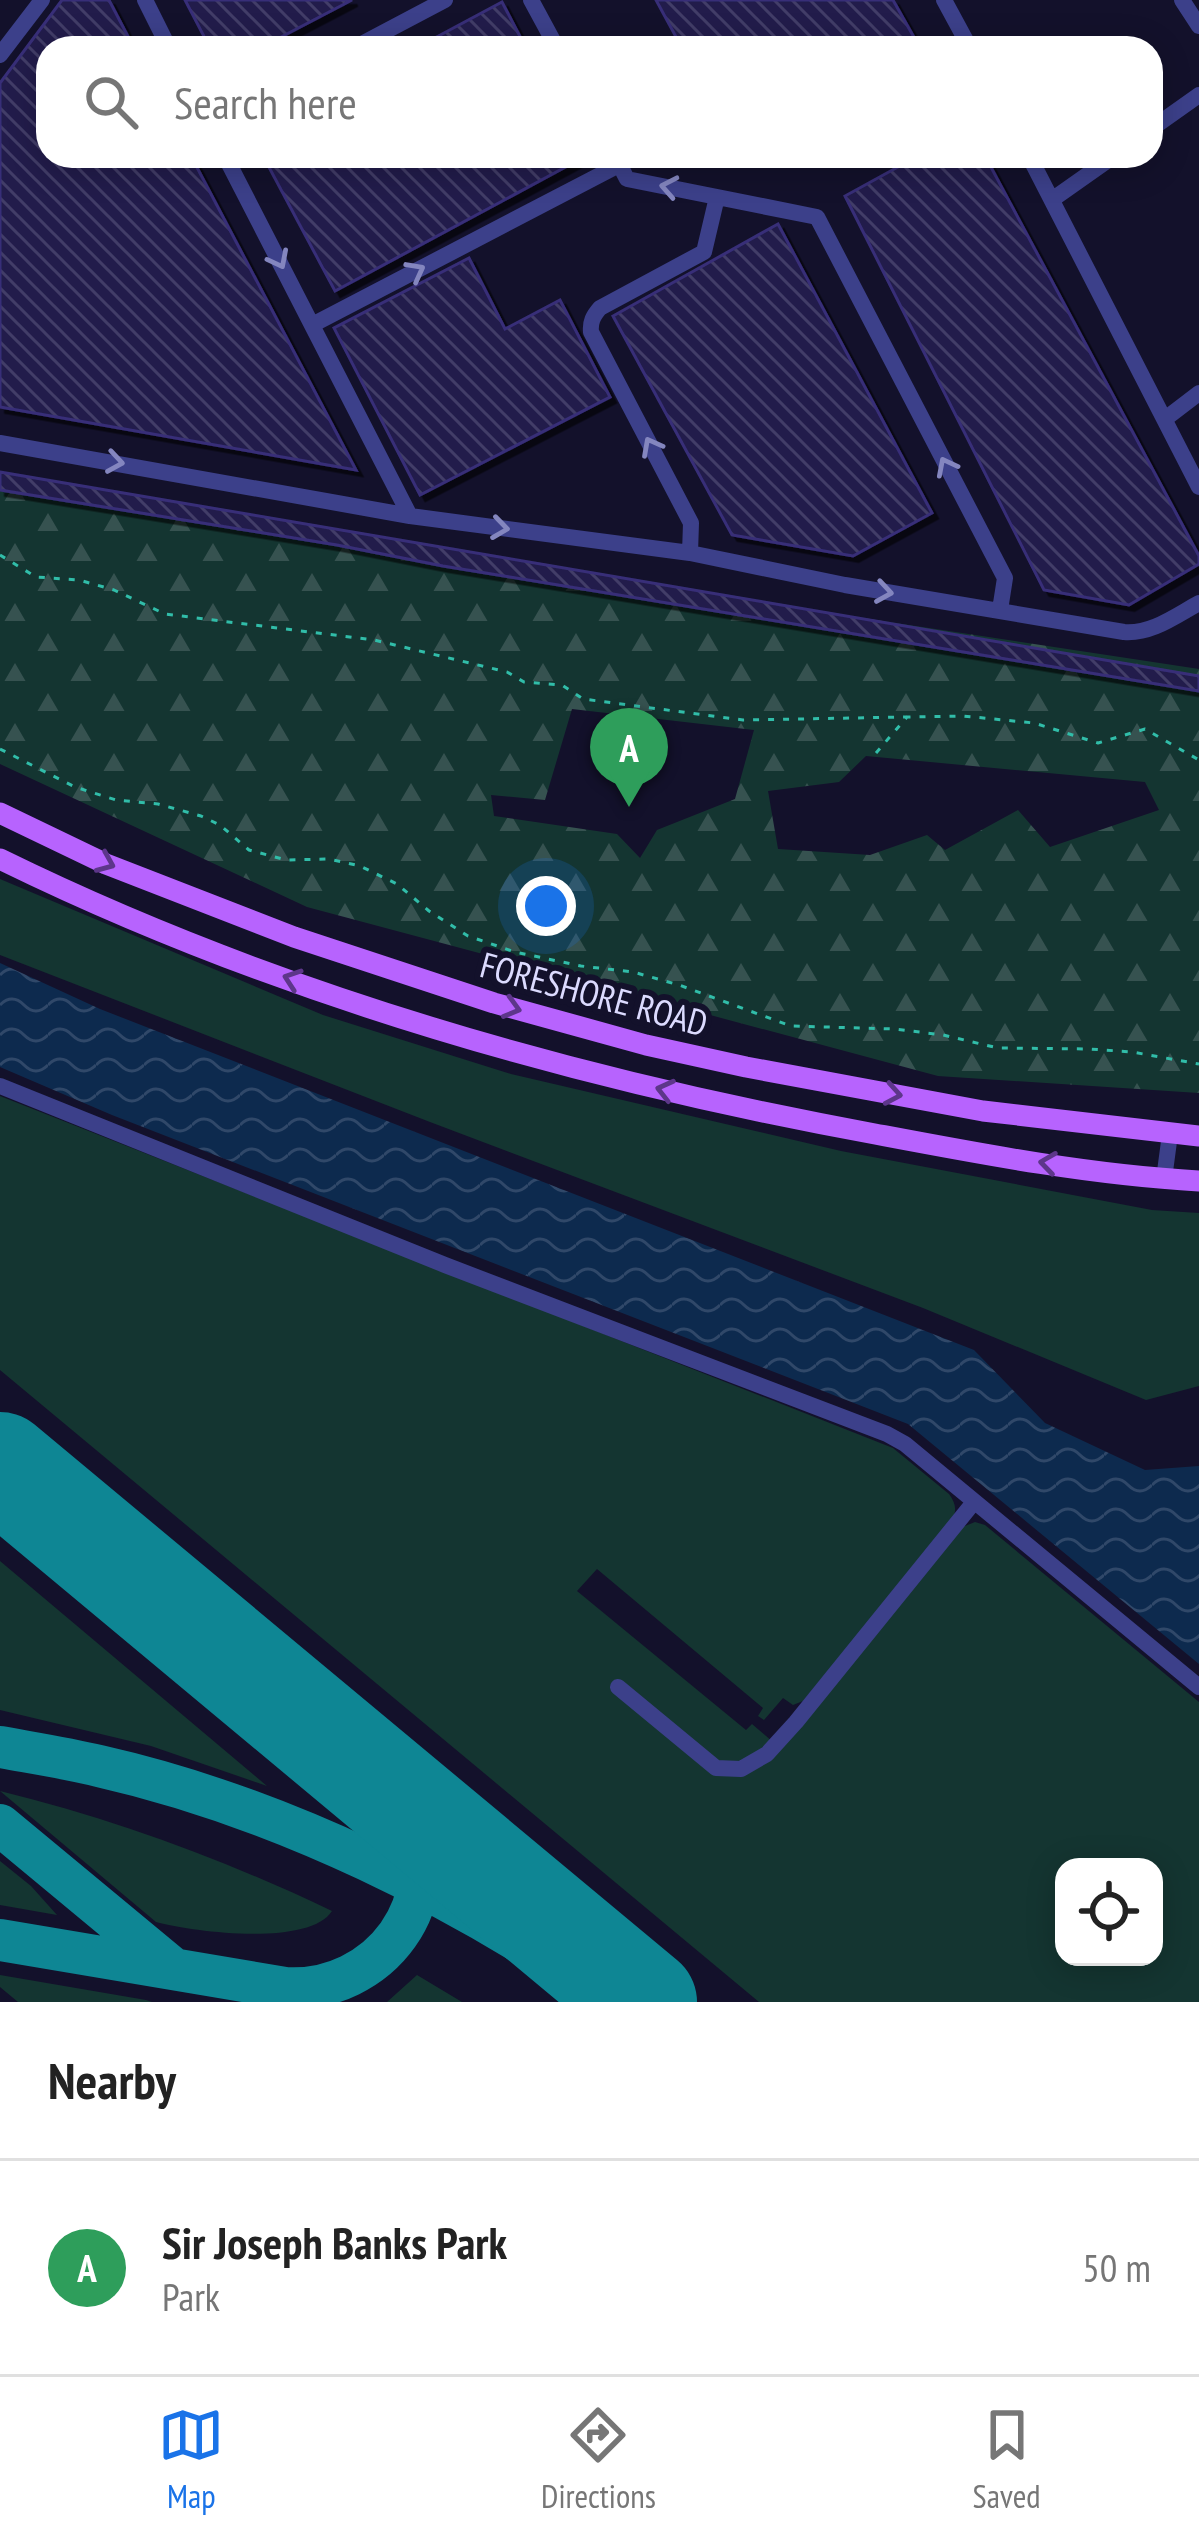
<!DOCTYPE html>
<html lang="en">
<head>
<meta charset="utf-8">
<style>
  body { margin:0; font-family:"PT Sans Narrow",sans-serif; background:#f6f6f6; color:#222 }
  .controls { position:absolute; right:36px; bottom:36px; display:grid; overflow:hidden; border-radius:24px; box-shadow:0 6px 30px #0003 }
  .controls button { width:108px; height:108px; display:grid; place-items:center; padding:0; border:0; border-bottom:3px solid #e0e0e0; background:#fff; color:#222; font:60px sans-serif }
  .you { position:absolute; left:546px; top:906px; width:42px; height:42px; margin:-30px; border:9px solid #fff; border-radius:50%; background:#1a73e8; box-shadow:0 0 0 18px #1a73e833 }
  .badge { display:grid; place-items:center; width:78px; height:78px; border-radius:50%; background:#1a73e8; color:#fff; font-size:39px; font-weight:700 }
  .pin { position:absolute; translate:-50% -99px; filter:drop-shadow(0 3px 6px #0008) }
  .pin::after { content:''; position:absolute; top:63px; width:42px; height:36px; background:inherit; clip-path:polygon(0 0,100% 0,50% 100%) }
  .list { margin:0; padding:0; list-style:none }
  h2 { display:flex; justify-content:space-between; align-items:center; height:156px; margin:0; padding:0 48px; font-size:51px }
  h2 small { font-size:39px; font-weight:400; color:#767676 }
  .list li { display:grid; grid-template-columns:78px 1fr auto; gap:36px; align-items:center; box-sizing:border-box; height:216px; padding:0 48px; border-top:3px solid #e0e0e0 }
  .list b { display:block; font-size:45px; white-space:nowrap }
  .list p { margin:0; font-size:39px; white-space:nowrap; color:#767676 }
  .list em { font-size:39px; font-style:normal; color:#767676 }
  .icon { flex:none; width:66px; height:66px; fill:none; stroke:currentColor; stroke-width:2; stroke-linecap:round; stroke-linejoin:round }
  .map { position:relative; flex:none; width:1199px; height:2002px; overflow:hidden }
  .search { position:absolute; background:#fff; box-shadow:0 6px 30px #0003; left:36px; right:36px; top:36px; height:132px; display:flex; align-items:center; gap:30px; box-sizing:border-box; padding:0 42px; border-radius:36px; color:#767676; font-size:45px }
  .sheet { height:372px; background:#fff }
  nav { display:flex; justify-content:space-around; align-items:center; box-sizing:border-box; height:168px; border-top:3px solid #e0e0e0; background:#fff; font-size:33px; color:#767676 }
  nav a { display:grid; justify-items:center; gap:6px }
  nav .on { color:#1a73e8 }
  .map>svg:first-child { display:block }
  .green { fill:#143531; fill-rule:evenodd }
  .forest { fill:url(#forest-firs); fill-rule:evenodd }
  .water { fill:url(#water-waves) }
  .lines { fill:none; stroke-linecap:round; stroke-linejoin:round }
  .taxiway { stroke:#0e8694; stroke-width:42 }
  .runway { stroke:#0e8694; stroke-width:108 }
  .building { fill:url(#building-back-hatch); stroke:#372f78; stroke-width:3; filter:url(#shadow) }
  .path { stroke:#31bda9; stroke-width:3; stroke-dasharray:6 9; stroke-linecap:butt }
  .minor { stroke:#3c408a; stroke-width:16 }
  .major { stroke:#b763fe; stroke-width:21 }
  .oneway { stroke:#8486bf }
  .oneway2 { stroke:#5d368a }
  .labels { text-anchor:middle; stroke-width:12; stroke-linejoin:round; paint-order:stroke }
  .street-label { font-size:36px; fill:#dcdbff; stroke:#13112b }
</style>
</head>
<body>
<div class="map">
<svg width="1199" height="2002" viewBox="0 0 1199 2002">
  <defs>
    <pattern id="forest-firs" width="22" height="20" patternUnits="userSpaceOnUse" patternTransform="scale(3)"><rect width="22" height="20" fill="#143531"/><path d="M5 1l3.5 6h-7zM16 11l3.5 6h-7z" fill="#365250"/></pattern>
    <pattern id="water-waves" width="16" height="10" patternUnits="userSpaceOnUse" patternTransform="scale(3)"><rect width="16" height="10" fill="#0d2a4e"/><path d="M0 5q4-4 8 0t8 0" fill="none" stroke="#304869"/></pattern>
    <pattern id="building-back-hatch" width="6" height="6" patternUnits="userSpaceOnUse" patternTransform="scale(3)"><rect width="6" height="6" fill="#231d4c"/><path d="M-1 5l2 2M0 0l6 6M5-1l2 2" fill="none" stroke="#423d67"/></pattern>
    <filter id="shadow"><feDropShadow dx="5.5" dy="5.5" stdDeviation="0" flood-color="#0009"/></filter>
  </defs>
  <rect width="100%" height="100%" fill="#13112b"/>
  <path class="green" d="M0,879L323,1015L511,1074L841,1151L1152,1210L1199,1213V1386L1146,1400L923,1308L430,1122L0,955Z
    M0,1096L893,1448L949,1494C957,1505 957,1512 950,1524L803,1701L793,1705L783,1698L764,1720L758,1716L763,1708L597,1569L577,1591L746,1730L752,1724L773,1742C754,1761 736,1770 710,1760L616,1682L611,1688L710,1769C733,1775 747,1773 767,1760L960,1528L975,1522L985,1525L1199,1702V2002H759L0,1370ZM1064,1867H1154V1957H1064Z
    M0,1561L267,1786L151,1746L0,1710Z
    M0,1791C115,1819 225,1860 332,1911C309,1947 193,1932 156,1922Z
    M0,1861L31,1886L57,1915L0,1905Z
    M0,1975L146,2000L152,2002H18L0,1987Z
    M417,1975L462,2002H387Z"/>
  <path class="forest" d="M0,487L1199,669V1093L938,1076L307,907L0,764ZM572,709L754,730L735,799L657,830L640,858L617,834L494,816L491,795L545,800ZM866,756L1145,782L1159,810L1050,847L1018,810L945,850L927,835L870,855L778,849L768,791L839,782Z"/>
  <path class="water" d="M0,963L100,1009L974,1350L1045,1423L1145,1470L1199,1466V1664L908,1424L112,1115L0,1067Z"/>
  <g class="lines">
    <path class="taxiway" d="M0,1747C33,1753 66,1758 99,1766C280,1807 461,1897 613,2002
      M0,1825L170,1966
      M0,1940L285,1988C379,1994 452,1899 405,1812C388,1780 344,1753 316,1730"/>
    <path class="runway" d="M0,1466L643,2002"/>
  </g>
  <path class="building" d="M62,0H109L134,48H48V156H191L356,470L0,407V83Z
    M185,0H352L260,48H210Z
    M656,0H893L920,48H682Z
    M502,2L526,48H416Z
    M263,156H586L335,291Z
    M918,156H985L1199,556V564L1129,605L1044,590L845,196Z
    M778,224L932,513L853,556L732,535L613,316Z
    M469,258L505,329L560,300L610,397L420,495L334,328Z
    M0,472L1199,676V691L443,566L337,545L0,490Z"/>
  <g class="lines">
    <path class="path" d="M0,555L36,577L79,580L114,590L165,614L374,640L507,672L524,682L562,685L583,699L743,720L907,717
      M0,749L75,787L116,800L158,804L201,816L220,825L249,850L286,860L329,859L360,866L397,884L429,911L468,936L515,952L581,966L633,972L679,985L791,1026L895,1029L943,1035L998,1048L1090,1049L1132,1052L1199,1064
      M876,753L907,717L963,716L1034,723L1098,743L1145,729L1199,760"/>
    <path class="minor" d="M145,0L169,48
      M531,0L557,48
      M944,0L970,48
      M1182,0L1199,26
      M354,48L445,0
      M0,55L42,0
      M1151,129L1199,95
      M225,156L410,516
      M615,156L627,179L817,217L1005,578L1000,610
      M1029,156L1199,487
      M1053,199L1114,156
      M312,325L619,165
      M1165,419L1199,393
      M0,443L410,516L690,553L845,585L1124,632C1152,634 1175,616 1199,603
      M690,553L691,523L591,332C590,322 593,316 600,308L704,252L717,197
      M0,1086L445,1265L887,1434L905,1444L1199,1687
      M1164,1179L1170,1134
      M618,1687L716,1768L741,1769L767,1754L796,1722L974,1502"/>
    <path class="major" d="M0,813L106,864L294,937L494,1003L646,1045L746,1067L983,1111L1199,1136
      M0,859C275,994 574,1079 875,1134C981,1154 1090,1175 1199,1181"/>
  </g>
  <defs><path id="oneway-chevron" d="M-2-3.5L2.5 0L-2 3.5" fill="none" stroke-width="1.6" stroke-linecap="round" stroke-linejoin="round" transform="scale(3)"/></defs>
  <g class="oneway">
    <use href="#oneway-chevron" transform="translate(669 187) rotate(-169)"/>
    <use href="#oneway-chevron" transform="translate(279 260) rotate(63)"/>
    <use href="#oneway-chevron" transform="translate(416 271) rotate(-28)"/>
    <use href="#oneway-chevron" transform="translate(651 446) rotate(-118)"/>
    <use href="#oneway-chevron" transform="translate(115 462) rotate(9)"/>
    <use href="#oneway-chevron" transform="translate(946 466) rotate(-117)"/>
    <use href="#oneway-chevron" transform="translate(500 528) rotate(8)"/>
    <use href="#oneway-chevron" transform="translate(884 592) rotate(9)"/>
  </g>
  <g class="oneway2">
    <use href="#oneway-chevron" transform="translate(106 863) rotate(23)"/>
    <use href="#oneway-chevron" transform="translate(292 979) rotate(-161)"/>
    <use href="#oneway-chevron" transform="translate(512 1008) rotate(16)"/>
    <use href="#oneway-chevron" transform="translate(665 1090) rotate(-166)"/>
    <use href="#oneway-chevron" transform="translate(893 1094) rotate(10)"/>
    <use href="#oneway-chevron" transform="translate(1048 1163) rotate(-172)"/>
  </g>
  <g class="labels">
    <g class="street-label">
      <text transform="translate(594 994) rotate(15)" y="13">FORESHORE ROAD</text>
    </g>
  </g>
</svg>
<div class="controls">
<button><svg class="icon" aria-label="locate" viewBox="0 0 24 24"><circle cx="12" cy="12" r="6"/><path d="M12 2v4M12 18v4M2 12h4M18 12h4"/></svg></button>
</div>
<div class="you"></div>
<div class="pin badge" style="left:629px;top:807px;background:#2e9e5b">A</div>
<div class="search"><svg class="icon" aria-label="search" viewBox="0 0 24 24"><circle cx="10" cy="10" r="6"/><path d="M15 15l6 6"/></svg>Search here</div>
</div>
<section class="sheet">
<h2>Nearby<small></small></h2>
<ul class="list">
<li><span class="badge" style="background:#2e9e5b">A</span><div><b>Sir Joseph Banks Park</b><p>Park</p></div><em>50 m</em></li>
</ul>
</section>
<nav>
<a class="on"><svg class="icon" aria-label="map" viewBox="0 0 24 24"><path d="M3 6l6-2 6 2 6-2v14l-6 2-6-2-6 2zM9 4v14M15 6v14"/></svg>Map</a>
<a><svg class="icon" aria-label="directions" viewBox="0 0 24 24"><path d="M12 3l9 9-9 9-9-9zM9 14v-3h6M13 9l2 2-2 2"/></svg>Directions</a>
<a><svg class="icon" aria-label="saved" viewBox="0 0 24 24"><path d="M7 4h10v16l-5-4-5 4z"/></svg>Saved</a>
</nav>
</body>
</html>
